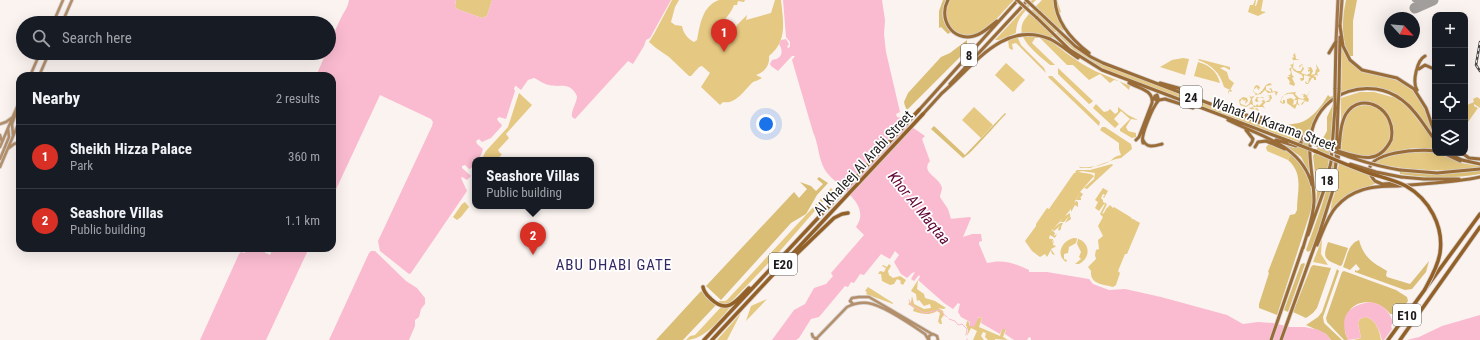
<!DOCTYPE html>
<html lang="en">
<head>
<meta charset="utf-8">
<style>
  body { margin:0; font-family:"Roboto Condensed",sans-serif; background:#242831; color:#f1f3f6 }
  .controls { position:absolute; right:12px; top:12px; display:grid; overflow:hidden; border-radius:8px; box-shadow:0 4px 16px #0002 }
  .controls button { width:36px; height:36px; display:grid; place-items:center; padding:0; border:0; border-bottom:1px solid #363941; background:#171b24; color:#f1f3f6; font:20px sans-serif }
  .compass { position:absolute; left:1384px; top:12px; width:36px; height:36px; border-radius:50%; background:#171b24; box-shadow:0 4px 16px #0002; rotate:116deg }
  .you { position:absolute; left:766px; top:124px; width:14px; height:14px; margin:-10px; border:3px solid #fff; border-radius:50%; background:#1a73e8; box-shadow:0 0 0 6px #1a73e833 }
  .badge { display:grid; place-items:center; width:26px; height:26px; border-radius:50%; background:#d93025; color:#fff; font-size:13px; font-weight:700 }
  .pin { position:absolute; translate:-50% -33px; filter:drop-shadow(0 1px 2px #0008) }
  .pin::after { content:''; position:absolute; top:21px; width:14px; height:12px; background:inherit; clip-path:polygon(0 0,100% 0,50% 100%) }
  .popup { position:absolute; left:472px; top:157px; width:122px; height:52px; box-sizing:border-box; display:grid; place-content:center; border-radius:8px; background:#171b24; filter:drop-shadow(0 1px 3px #0005); font-size:13px; white-space:nowrap; color:#9ea1a6 }
  .popup b { font-size:15px; color:#f1f3f6 }
  .popup::after { content:''; position:absolute; left:50%; top:100%; margin-left:-8px; border:8px solid transparent; border-top-color:#171b24 }
  .list { margin:0; padding:0; list-style:none }
  h2 { display:flex; justify-content:space-between; align-items:center; height:52px; margin:0; padding:0 16px; font-size:17px }
  h2 small { font-size:13px; font-weight:400; color:#9ea1a6 }
  .list li { display:grid; grid-template-columns:26px 1fr auto; gap:12px; align-items:center; box-sizing:border-box; height:64px; padding:0 16px; border-top:1px solid #363941 }
  .list b { display:block; font-size:15px; white-space:nowrap }
  .list p { margin:0; font-size:13px; white-space:nowrap; color:#9ea1a6 }
  .list em { font-size:13px; font-style:normal; color:#9ea1a6 }
  .icon { flex:none; width:22px; height:22px; fill:none; stroke:currentColor; stroke-width:2; stroke-linecap:round; stroke-linejoin:round }
  .map { position:relative; flex:none; width:1480px; height:340px; overflow:hidden }
  .search { position:absolute; background:#171b24; box-shadow:0 4px 16px #0002; left:16px; top:16px; width:320px; height:44px; display:flex; align-items:center; gap:10px; box-sizing:border-box; padding:0 14px; border-radius:22px; color:#9ea1a6; font-size:15px }
  .panel { position:absolute; background:#171b24; box-shadow:0 4px 16px #0002; left:16px; top:72px; width:320px; height:180px; border-radius:12px }
  .map>svg:first-child { display:block }
  .green { fill:#e5c881 }
  .forest { fill:#dabe75 }
  .water { fill:#fabbd0 }
  .lines { fill:none; stroke-linecap:round; stroke-linejoin:round }
  .stream { stroke:#fabbd0; stroke-width:1 }
  .taxiway { stroke:#a29e9c; stroke-width:4 }
  .runway { stroke:#a29e9c; stroke-width:11 }
  .secondary-casing { stroke:#d7d1ce; stroke-width:4 }
  .primary-casing { stroke:#d7d1ce; stroke-width:4.5 }
  .trunk-casing { stroke:#d7d1ce; stroke-width:4.5 }
  .motorway-casing { stroke:#d7d1ce; stroke-width:5 }
  .secondary { stroke:#b38f6b; stroke-width:2.5 }
  .primary { stroke:#a27649; stroke-width:3 }
  .trunk { stroke:#9a6c38; stroke-width:3 }
  .motorway { stroke:#936128; stroke-width:3.5 }
  .rail-casing { stroke:#4b4847; stroke-width:2.5 }
  .rail { stroke:#fff; stroke-width:1; stroke-dasharray:3; stroke-linecap:butt }
  .trunk-bridge-casing { stroke:#d7d1ce; stroke-width:4.5; stroke-linecap:butt }
  .motorway-bridge-casing { stroke:#d7d1ce; stroke-width:5; stroke-linecap:butt }
  .trunk-bridge { stroke:#9a6c38; stroke-width:3 }
  .motorway-bridge { stroke:#936128; stroke-width:3.5 }
  .labels { text-anchor:middle; stroke-width:3.5; stroke-linejoin:round; paint-order:stroke }
  .shield { fill:#fff; stroke:#62605f; stroke-width:1 }
  .shield-label { font-size:13px; font-weight:bold; fill:#1e1c1b }
  .street-label { font-size:14px; fill:#1e1c1b; stroke:#fff }
  .water-label { font-size:15px; font-style:italic; fill:#600434; stroke:#fff }
  .neighbourhood-label { font-size:15px; letter-spacing:1px; fill:#332863; stroke:#fff }
</style>
</head>
<body>
<div class="map">
<svg width="1480" height="340" viewBox="0 0 1480 340">
  <rect width="100%" height="100%" fill="#faf3f0"/>
  <path class="green" d="M456,0H492L487,16L482,18L457,9L455,6Z
    M672,0H679L675,7L671,22L675,25L682,26C683,33 688,39 694,42L697,40C700,25 702,6 719,0C726,0 738,0 745,0L744,2L738,1L737,5H734C731,14 723,20 719,29L718,32L723,31L727,34L728,43L737,25L747,15L746,20L771,13L775,0H781C783,21 788,41 769,56C770,65 765,72 756,75L762,78C759,80 755,81 753,82C745,89 736,105 723,102L720,105L701,87L710,73L702,66L699,67L691,76H689L669,57L656,48L649,42L654,34Z
    M950,0H1014C1003,11 987,33 971,36C951,41 940,15 950,0Z
    M1032,0H1036C1026,10 1016,18 1016,33L999,40H995Z
    M1042,0H1057L1061,12L1057,14L1064,29L1063,31L1060,28L1053,34L1057,38L1056,39L1052,37L1050,40C1064,52 1079,63 1095,71C1107,76 1119,81 1130,86L1129,90L1119,81L1114,80L1110,83L1100,74L1089,80L1073,65H1067L1040,38H1035L1032,43L1055,65H1050C1038,54 1012,37 1025,19C1030,12 1036,6 1042,0Z
    M1255,0H1256L1255,6H1256L1258,0H1263L1261,11L1266,12L1258,16L1248,12L1250,5H1253Z
    M1058,31L1075,46L1106,66L1302,140L1301,143L1273,133L1104,69L1073,49L1056,33Z
    M1017,36L1021,45L1044,68L1046,73L1016,43L1012,44L1013,49L1012,50L1009,48L1008,39Z
    M1342,49C1362,89 1395,64 1419,98C1426,107 1429,121 1433,132L1432,133C1424,123 1417,112 1408,103C1390,85 1363,83 1341,93Z
    M1295,53L1296,59L1300,60H1294L1293,68L1297,71H1301L1303,66L1301,65L1300,68L1299,66L1302,64L1304,69L1301,73L1307,75L1310,73V71L1308,72V70L1310,69L1307,68L1311,67L1313,71L1311,75L1315,74L1316,69L1317,70L1316,64L1320,71L1317,73L1318,76L1316,75L1313,76L1316,77V80H1314V78H1312L1308,84H1306L1305,82L1307,81L1306,83H1308L1309,78L1311,77L1304,75V80L1301,81L1300,78H1303L1302,75L1294,71L1292,68L1291,69L1292,75L1294,77L1292,78L1295,84L1294,86L1289,84L1290,82L1287,77H1290L1288,75H1290L1291,72L1289,69L1292,67L1290,65L1293,64L1294,61L1292,58L1294,57L1293,55Z
    M1183,58L1189,59L1185,75L1160,67L1172,60Z
    M1199,59L1230,67V70L1224,67L1220,68L1227,72L1229,79L1234,83L1230,90H1232L1231,92L1229,91L1228,94V91L1230,90L1224,87C1220,73 1212,65 1198,60Z
    M1198,62C1209,65 1217,71 1220,83L1194,76Z
    M1006,63L1025,80L1013,92L995,75Z
    M1058,68L1093,101L1091,103L1089,104L1060,76L1058,74Z
    M1049,76H1052L1100,122L1099,126L1048,77Z
    M1270,83L1272,85L1266,86V90L1271,92V90L1269,89L1271,88L1273,92L1275,91L1278,92L1276,96L1275,92L1268,93L1265,90L1261,94L1255,95L1252,99L1253,105L1256,106L1257,104L1259,106L1263,102L1261,101L1264,100L1263,98L1259,97L1257,99L1258,100V101H1260L1256,102L1255,100L1257,97H1263L1265,102L1269,100L1270,98L1268,97L1271,96L1267,95H1271L1272,98L1269,102H1266L1263,105L1265,109L1263,107H1253L1254,109L1257,108L1260,112H1263H1259L1256,109H1254L1256,110H1255L1250,109L1249,107L1251,108L1254,106L1251,104L1246,107L1240,105L1239,100L1243,97L1247,98L1248,101L1245,104L1246,100L1243,101L1244,100L1242,99L1240,102L1241,104L1246,106L1249,104L1251,99L1249,95L1251,97L1256,95L1253,91L1255,86L1257,85L1260,87L1259,90H1258L1259,88L1257,89V87L1253,90L1255,93L1258,94L1261,92V91H1262L1266,85Z
    M1311,89L1307,97L1309,99L1308,102L1305,101L1302,105L1301,104L1305,100L1298,99V103L1300,106L1297,104L1295,109L1287,103V99L1291,98L1294,100L1293,105L1296,104L1297,100H1294L1296,98L1293,94C1287,93 1282,95 1281,101L1283,103V100H1285V103L1283,104L1280,102L1282,97L1287,93L1296,92L1295,94L1299,98L1303,99L1305,97H1303L1304,94L1302,95V94H1305L1307,96Z
    M1360,92H1374L1392,97L1393,96L1408,107L1435,142V149L1413,148L1378,156C1405,139 1392,96 1360,104C1347,107 1344,112 1341,124V98Z
    M519,93L532,105L506,134L509,138L498,150L500,153L502,154L497,160H481L486,151L508,127Z
    M1477,97L1480,99V108L1474,104V106L1478,108L1468,122L1467,115L1468,113L1465,106L1474,102L1473,99Z
    M1096,104L1104,112L1108,111L1110,109L1115,114L1118,112V107L1128,115L1138,120L1131,119L1126,127L1128,131L1136,133V137L1132,138L1120,131V129L1130,119L1121,111L1114,119L1119,124L1115,128L1093,108Z
    M1368,105C1373,106 1378,108 1382,111C1396,125 1392,151 1371,156C1361,158 1351,154 1341,151C1343,130 1341,105 1368,105Z
    M974,107L993,125L981,138L962,120Z
    M1102,127H1105L1131,144L1132,149L1121,158L1116,159L1090,168H1080L1079,166L1080,167C1089,168 1102,166 1110,161C1114,158 1115,156 1121,155L1119,149V143L1100,130Z
    M1269,144L1285,150L1291,154L1288,160L1267,151L1266,147Z
    M1413,151L1435,152V153H1440L1461,163L1480,166V168C1442,172 1410,171 1373,163L1378,159Z
    M1339,162L1368,174L1370,179L1376,183C1371,186 1365,187 1359,189C1348,193 1336,202 1330,213L1332,201L1335,193V188Z
    M1112,164L1113,165L1087,189L1084,188L1094,179L1095,173L1082,171L1078,172L1091,174L1094,176L1080,192L1083,194L1081,197H1080L1081,198V200H1076L1080,192L1074,203L1076,201L1078,202V207L1075,205L1071,212V209L1065,216L1070,213V216L1071,219L1065,223L1069,216L1064,222H1060L1063,218L1054,228L1060,223H1063L1061,227V229L1059,231L1058,229L1060,226L1054,231L1052,229L1051,233L1052,230L1055,233L1054,236L1057,234L1055,238L1050,235L1049,238L1050,239H1053L1052,243L1054,240L1053,245L1056,246L1055,247L1053,248L1052,244L1053,248L1051,249L1055,255L1052,254L1051,250L1047,257L1045,254L1040,257L1032,251L1025,241L1036,226V224L1047,208L1049,209L1074,173H1076L1075,172L1077,170H1090Z
    M831,188L833,190L780,251L731,302L725,305L718,303L719,301H725L727,300Z
    M1103,188L1108,191L1104,198L1103,197L1105,195L1103,194L1101,198L1103,200V202L1107,204L1102,214L1104,213L1106,209L1110,205L1113,208L1114,207L1132,218L1131,219H1133L1140,223L1127,254H1125L1118,271L1120,273L1116,285L1113,287C1102,284 1090,284 1091,271L1088,267L1096,259L1095,255L1096,250L1099,249L1098,240L1103,236L1098,226L1103,217L1100,214L1105,204H1104L1099,211L1095,208L1098,202L1095,200Z
    M465,202L469,207L461,217L457,220L453,217L462,204Z
    M1074,238C1089,239 1093,257 1079,264H1075L1081,259L1079,257L1081,252L1077,244L1078,239H1077L1076,243L1069,247L1068,253L1064,254V259L1067,260L1066,262C1055,255 1062,240 1074,238Z
    M1322,239L1321,254L1328,265L1313,262Z
    M889,264L891,266L888,271L889,275L893,278L900,276L906,280L903,285L900,283L901,281L897,279L894,284L890,285L882,281L881,274H878L880,271L884,272L886,268L882,266L883,265L887,267Z
    M918,280L917,289L924,294L925,298L935,301L946,308L943,309L938,308L943,311L944,315L941,319L942,324H939L940,323L938,322L940,313L937,311C928,316 923,314 913,311L914,308L908,304L911,302L912,296L914,304L924,309L931,308L930,304L924,306L919,300L917,301L916,294L911,291Z
    M868,287L893,303V304L866,294L867,292L865,291Z
    M767,299L746,321L751,306Z
    M733,304C721,318 705,340 686,340L690,336L695,335L721,307H727Z
    M741,313L727,340H717Z
    M980,317L982,318L979,327L1000,336L1002,329H1006L1003,337L1008,340L995,339V340H988L985,337L986,333L983,332L981,336L984,340H973L977,331L971,328L967,336L968,330L966,325L967,321L969,322V326Z
    M1365,317C1375,318 1380,331 1381,340H1353L1361,338L1358,323L1360,319Z"/>
  <path class="forest" d="M943,0H946C940,12 942,23 951,32L948,34L941,27L939,28V11Z
    M1346,0H1357L1353,21V56H1349C1341,39 1342,18 1346,0Z
    M967,40V50L907,110L905,106L904,102L908,93L941,57L950,53Z
    M1328,95L1330,97L1333,96V98L1323,107L1309,138L1312,178L1301,157L1285,145L1294,148L1300,146L1305,140C1304,130 1295,128 1286,125C1290,124 1295,124 1299,123C1312,119 1321,107 1328,95Z
    M1338,100C1338,127 1337,156 1333,183C1329,206 1319,228 1311,250L1308,252L1306,250C1316,222 1327,194 1332,165C1336,144 1336,122 1336,101Z
    M1333,104L1330,151L1327,173L1323,181V187L1316,205L1317,191L1313,156L1327,131V117Z
    M1005,113L1006,114C998,122 969,156 963,158L931,129L934,126L965,155Z
    M1291,154C1307,167 1314,188 1312,207L1277,315L1259,308V304L1269,273L1268,272L1290,215L1295,214L1297,210C1297,191 1304,174 1288,160Z
    M1400,170C1427,173 1453,175 1480,170V174C1453,179 1426,178 1400,174Z
    M819,177L828,183L817,195L806,214L791,223L721,300L706,286L794,192L799,198L807,189L800,182L811,186L816,191L823,184L817,179Z
    M1359,240C1364,258 1372,262 1387,271L1386,275L1387,277L1410,284L1429,261L1426,272L1412,289L1405,290L1355,272V270L1357,271L1360,269L1356,264L1350,270L1343,267C1347,257 1348,244 1359,240Z
    M1328,242L1348,248L1342,265L1340,266C1325,259 1322,259 1328,242Z
    M1304,263L1305,264L1288,312L1284,310L1301,264Z
    M1313,265L1331,268L1317,308L1313,313L1306,318L1293,312L1311,267Z
    M1337,269L1339,271L1323,317L1324,323L1342,340H1331L1326,334L1306,325L1318,317L1322,312Z
    M1344,271L1396,290L1407,297L1408,301L1399,314H1390C1383,302 1360,297 1350,310C1348,313 1344,328 1345,331C1345,334 1347,337 1348,340H1344L1327,322L1326,318L1342,272Z
    M701,291L716,305L683,340H656Z"/>
  <path class="water" d="M349,0H456L455,6L457,9L482,18L487,16L492,0H671L650,38L646,40L644,46L633,64L628,61L575,119L572,117C571,110 577,103 577,96C569,81 561,88 549,85C543,84 539,80 534,78L528,80L521,90L516,86H515L514,89L515,91L506,119L499,117L497,119L498,121L502,125L501,127L491,138L482,142L479,139L476,141L477,144L483,149L481,155L478,160H475C475,164 473,168 469,169L465,165L462,166V168L471,176L467,180L462,177L461,178L467,191L411,273L409,274L380,251L378,241L432,126L433,122L431,119L380,95L332,198V76H316L326,53H329C329,42 338,24 343,14C346,9 348,6 349,0Z
    M783,0H882L885,20L884,34L886,52L900,112L896,114L897,117L902,118L912,127L925,136L922,139L930,161C920,173 940,177 942,188C942,190 940,195 940,197L948,209L951,219H949L970,217L971,218L963,237L972,234H981L982,241L979,242V244L987,263C1003,259 1014,263 1029,270V272H1047L1089,279L1093,284L1109,290L1125,289L1161,297L1227,315L1243,324L1258,322L1273,323L1290,327H1305L1319,330L1326,334L1331,340H1031V338L1029,337L1027,340H1014L1005,334L1006,329H1002L1000,334L981,323L982,318L981,317H979L974,327L969,326L970,322L961,317L958,312L960,304L958,303L953,309L944,303L918,280L920,277L919,275L914,281L911,279L915,272L912,273L907,278L901,274L894,262L899,255L895,251L890,259L881,254L864,275L860,274L854,283L851,282L848,287L845,286L819,317L811,319L799,338L796,340H772L794,310L805,304L814,288L826,284L833,276L831,273L864,235L856,227C873,203 835,186 825,170C818,158 819,145 813,132L792,60L795,56H792L778,71L771,66L770,64L772,60C782,59 784,52 779,44L781,40L786,39L789,44L787,47L789,48L790,46V42L786,37Z
    M247,248H256L270,255L273,248H309L266,340H200L239,254L241,252L245,253Z
    M371,251H375L406,281L417,288L425,298V304L421,309L419,317L415,320V326L409,340H329L369,253Z
    M1371,302C1384,305 1389,310 1393,323L1391,326L1392,329L1384,340H1382C1380,331 1375,318 1365,317L1360,319L1358,323L1361,338L1348,340C1338,317 1348,305 1371,302Z
    M1480,315V340H1407L1419,337L1442,326Z"/>
  <g class="lines">
    <path class="stream" d="M909,300L911,305L924,313L939,310L947,317
      M949,319L955,321L958,325L962,324L967,329L966,335
      M967,339V340"/>
    <path class="taxiway" d="M1414,0L1420,3H1427"/>
    <path class="runway" d="M1415,8L1433,0"/>
    <defs>
      <path id="secondary" d="M53,23L63,0
        M62,23L72,0
        M30,76L40,53
        M39,76L49,53
        M0,124L6,122L13,117
        M0,135L2,142
        M13,135L12,124L19,104
        M0,147L20,100
        M9,148L14,144L20,142
        M0,159L9,137L8,129
        M0,167L20,120
        M853,304L850,301L852,298L859,297H869L932,334
        M812,334L813,337L817,339
        M815,340L847,307C853,304 860,302 868,303C882,305 912,325 925,334L928,339
        M929,340V336L933,334L937,336L938,340"/>
      <path id="primary" d="M1340,26L1342,0
        M1336,42L1338,0"/>
      <path id="trunk" d="M948,0C938,18 952,42 974,36C983,34 990,26 997,21
        M1055,0C1056,22 1072,40 1089,53
        M1039,12L1075,46L1091,57L1103,63L1292,135
        M1036,17L1070,50L1102,70L1289,141
        M1340,26L1343,46L1350,60L1362,70L1397,78L1414,89L1426,108L1435,134
        M1329,53L1335,43
        M1419,69L1425,65L1434,69
        M1129,83C1138,88 1154,90 1152,103L1139,137L1136,140
        M1160,83L1189,91
        M950,84L1028,0
        M1335,89L1336,42
        M1339,89L1340,37
        M1417,90C1412,82 1417,60 1425,56
        M941,94C972,68 1003,19 1050,39C1060,44 1069,52 1078,58
        M1154,99L1155,96L1157,95L1158,98L1156,100
        M1218,102L1271,126
        M919,110L1018,0
        M923,114L943,92
        M1260,117L1299,132L1302,138L1301,143L1296,146L1276,140
        M1228,120C1261,137 1301,144 1312,185
        M1246,130L1253,139L1252,142L1250,145
        M1143,140C1147,149 1155,146 1162,144
        M1143,143C1140,136 1153,106 1159,100L1165,99L1193,108
        M1255,147L1258,142L1266,141L1285,149
        M1443,153L1460,161
        M1448,153L1462,160L1480,164
        M1462,153L1469,158L1480,159
        M1338,160C1340,146 1339,126 1346,114C1362,89 1398,110 1391,140
        M1400,170L1437,173L1480,169
        M1401,177L1424,179H1459
        M1399,183L1382,184L1375,181C1349,153 1420,148 1435,151
        M1308,235L1324,190L1331,162L1335,108
        M1317,245C1323,232 1327,217 1336,207C1343,199 1352,193 1362,190C1373,186 1386,186 1398,186C1425,183 1453,183 1480,177
        M1303,248C1307,233 1314,216 1314,200C1314,177 1306,153 1312,130C1322,91 1370,76 1402,100C1416,110 1425,127 1435,140
        M1271,340L1303,247
        M1281,340L1320,231L1333,190L1336,162L1338,108"/>
      <path id="motorway" d="M781,269L834,218L842,214L848,213
        M703,287C704,293 707,295 711,299C728,315 737,300 749,288
        M704,340L919,110
        M712,340L923,114
        M1388,340L1480,214
        M1400,340L1480,227"/>
    </defs>
    <use href="#secondary" class="secondary-casing"/>
    <use href="#primary" class="primary-casing"/>
    <use href="#trunk" class="trunk-casing"/>
    <use href="#motorway" class="motorway-casing"/>
    <use href="#secondary" class="secondary"/>
    <use href="#primary" class="primary"/>
    <use href="#trunk" class="trunk"/>
    <use href="#motorway" class="motorway"/>
    <defs>
      <path id="rail" d="M1480,42L1476,65L1480,71"/>
    </defs>
    <use href="#rail" class="rail-casing"/>
    <use href="#rail" class="rail"/>
    <defs>
      <path id="trunk-bridge" d="M1017,0L1036,17
        M1026,0L1039,12
        M1335,108V89
        M1338,108L1339,89
        M1292,135C1328,149 1362,164 1400,170
        M1289,141L1317,152
        M1338,151C1360,158 1379,165 1391,140
        M1350,164L1376,172L1401,177"/>
      <path id="motorway-bridge" d="M1315,151C1333,159 1351,167 1369,173C1381,177 1395,180 1406,186C1429,199 1444,226 1440,253C1438,266 1431,278 1425,289"/>
    </defs>
    <use href="#trunk-bridge" class="trunk-bridge-casing"/>
    <use href="#motorway-bridge" class="motorway-bridge-casing"/>
    <use href="#trunk-bridge" class="trunk-bridge"/>
    <use href="#motorway-bridge" class="motorway-bridge"/>
  </g>
  <g class="labels">
    <g class="shield">
      <rect x="961" y="44" width="16" height="22" rx="3"/>
      <rect x="1180" y="86" width="22" height="22" rx="3"/>
      <rect x="1316" y="169" width="22" height="22" rx="3"/>
      <rect x="769" y="253" width="28" height="22" rx="3"/>
      <rect x="1393" y="304" width="28" height="22" rx="3"/>
    </g>
    <g class="shield-label">
      <text x="969" y="60">8</text>
      <text x="1191" y="102">24</text>
      <text x="1327" y="185">18</text>
      <text x="783" y="269">E20</text>
      <text x="1407" y="320">E10</text>
    </g>
    <g class="street-label">
      <text transform="translate(1274 124) rotate(20)" y="5">Wahat Al Karama Street</text>
      <text transform="translate(863 163) rotate(-47)" y="5">Al Khaleej Al Arabi Street</text>
    </g>
    <g class="water-label">
      <text transform="translate(919 208) rotate(51)" y="5">Khor Al Maqtaa</text>
    </g>
    <g class="neighbourhood-label">
      <text x="614" y="270">ABU DHABI GATE</text>
    </g>
  </g>
</svg>
<div class="controls">
<button>+</button>
<button>−</button>
<button><svg class="icon" aria-label="locate" viewBox="0 0 24 24"><circle cx="12" cy="12" r="6"/><path d="M12 2v4M12 18v4M2 12h4M18 12h4"/></svg></button>
<button><svg class="icon" aria-label="layers" viewBox="0 0 24 24"><path d="M12 4l9 5-9 5-9-5zM3 14l9 5 9-5"/></svg></button>
</div>
<svg class="compass" viewBox="-18 -18 36 36"><path d="M0-13l5 13h-10z" fill="#e53935"/><path d="M0 13l5-13h-10z" fill="#9ea1a6"/></svg>
<div class="you"></div>
<div class="pin badge" style="left:724px;top:52px">1</div>
<div class="pin badge" style="left:533px;top:255px">2</div>
<div class="popup"><b>Seashore Villas</b>Public building</div>
<div class="search"><svg class="icon" aria-label="search" viewBox="0 0 24 24"><circle cx="10" cy="10" r="6"/><path d="M15 15l6 6"/></svg>Search here</div>
<section class="panel">
<h2>Nearby<small>2 results</small></h2>
<ul class="list">
<li><span class="badge">1</span><div><b>Sheikh Hizza Palace</b><p>Park</p></div><em>360 m</em></li>
<li><span class="badge">2</span><div><b>Seashore Villas</b><p>Public building</p></div><em>1.1 km</em></li>
</ul>
</section>
</div>
</body>
</html>
